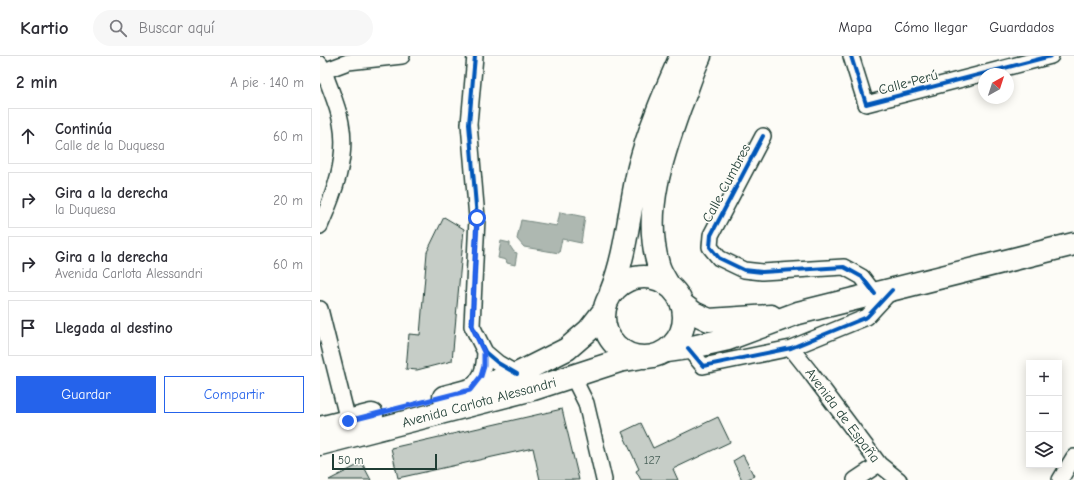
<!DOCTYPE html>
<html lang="es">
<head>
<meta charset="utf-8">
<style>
  body { margin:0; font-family:"Comic Neue",sans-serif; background:#f7f7f7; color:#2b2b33 }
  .controls { position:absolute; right:12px; bottom:12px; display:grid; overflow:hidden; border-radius:0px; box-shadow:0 2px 10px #0003 }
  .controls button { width:36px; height:36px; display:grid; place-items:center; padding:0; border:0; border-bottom:1px solid #e1e1e2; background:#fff; color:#2b2b33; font:20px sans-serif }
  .compass { position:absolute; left:658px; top:12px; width:36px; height:36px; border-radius:50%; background:#fff; box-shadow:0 2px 10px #0003; rotate:39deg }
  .scale { position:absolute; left:12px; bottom:10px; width:105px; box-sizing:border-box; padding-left:4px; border:2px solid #1f3d34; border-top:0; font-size:11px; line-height:14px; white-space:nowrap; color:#1f3d34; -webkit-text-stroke:3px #fdfcf7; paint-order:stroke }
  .stop { position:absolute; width:12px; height:12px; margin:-9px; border:3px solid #2563eb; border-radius:50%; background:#fff }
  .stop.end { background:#2563eb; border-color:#fff; box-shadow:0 1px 4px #0008 }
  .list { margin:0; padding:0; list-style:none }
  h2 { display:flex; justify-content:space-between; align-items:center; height:52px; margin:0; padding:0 16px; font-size:17px }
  h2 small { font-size:13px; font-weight:400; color:#7c7c81 }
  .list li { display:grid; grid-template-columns:26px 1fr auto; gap:12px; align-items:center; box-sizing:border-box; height:56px; margin:0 8px 8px; padding:0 8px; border:1px solid #e1e1e2; border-radius:0px }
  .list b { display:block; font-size:15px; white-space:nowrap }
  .list p { margin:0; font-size:13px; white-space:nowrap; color:#7c7c81 }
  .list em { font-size:13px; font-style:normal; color:#7c7c81 }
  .actions { display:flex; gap:8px; padding:12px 16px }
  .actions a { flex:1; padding:9px 0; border:1px solid #2563eb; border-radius:0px; text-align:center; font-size:14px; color:#2563eb }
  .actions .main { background:#2563eb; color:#fff }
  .icon { flex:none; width:22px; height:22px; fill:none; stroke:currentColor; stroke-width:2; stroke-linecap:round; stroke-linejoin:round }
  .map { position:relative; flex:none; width:754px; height:424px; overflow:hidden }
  header { display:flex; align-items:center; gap:24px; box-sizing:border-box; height:56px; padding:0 20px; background:#fff; border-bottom:1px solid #e1e1e2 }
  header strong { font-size:19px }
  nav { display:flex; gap:22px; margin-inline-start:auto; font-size:14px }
  .search { width:280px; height:36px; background:#f7f7f7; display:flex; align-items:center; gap:10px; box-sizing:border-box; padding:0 14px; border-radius:22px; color:#7c7c81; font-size:15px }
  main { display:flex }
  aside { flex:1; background:#fff }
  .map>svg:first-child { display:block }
  .water { fill:#aeb8b1; stroke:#75877f }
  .building { fill:#c6cdc7; stroke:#1f3d34 }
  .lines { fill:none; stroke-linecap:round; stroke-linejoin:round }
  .street-casing { stroke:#1f3d34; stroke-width:18 }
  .secondary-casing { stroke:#1f3d34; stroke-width:25 }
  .primary-casing { stroke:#1f3d34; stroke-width:25 }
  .street { stroke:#fdfcf7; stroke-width:15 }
  .secondary { stroke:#fdfcf7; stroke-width:22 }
  .primary { stroke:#fdfcf7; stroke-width:22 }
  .cycleway-casing { stroke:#fdfcf7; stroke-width:6 }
  .cycleway { stroke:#0057b8; stroke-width:4 }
  .route { stroke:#2563eb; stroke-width:5 }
  .labels { text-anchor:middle; stroke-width:3.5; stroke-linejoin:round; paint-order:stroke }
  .number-label { font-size:12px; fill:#496159 }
  .street-label { font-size:14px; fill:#1f3d34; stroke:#fdfcf7 }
</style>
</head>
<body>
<header>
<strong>Kartio</strong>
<div class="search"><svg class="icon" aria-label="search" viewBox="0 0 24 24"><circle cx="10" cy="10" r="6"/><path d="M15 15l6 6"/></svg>Buscar aquí</div>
<nav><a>Mapa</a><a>Cómo llegar</a><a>Guardados</a></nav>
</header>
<main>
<aside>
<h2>2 min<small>A pie · 140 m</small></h2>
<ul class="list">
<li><svg class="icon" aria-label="ahead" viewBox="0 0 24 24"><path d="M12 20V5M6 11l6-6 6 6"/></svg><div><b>Continúa</b><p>Calle de la Duquesa</p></div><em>60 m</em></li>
<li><svg class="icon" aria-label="right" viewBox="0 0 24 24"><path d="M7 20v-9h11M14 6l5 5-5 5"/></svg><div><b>Gira a la derecha</b><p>la Duquesa</p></div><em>20 m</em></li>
<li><svg class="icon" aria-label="right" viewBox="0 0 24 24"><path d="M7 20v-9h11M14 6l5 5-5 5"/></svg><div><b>Gira a la derecha</b><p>Avenida Carlota Alessandri</p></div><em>60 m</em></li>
<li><svg class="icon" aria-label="arrive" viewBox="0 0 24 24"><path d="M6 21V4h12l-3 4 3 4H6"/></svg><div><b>Llegada al destino</b></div></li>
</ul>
<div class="actions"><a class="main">Guardar</a><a>Compartir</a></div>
</aside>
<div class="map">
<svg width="754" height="424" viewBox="0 0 754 424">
  <rect width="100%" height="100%" fill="#fdfcf7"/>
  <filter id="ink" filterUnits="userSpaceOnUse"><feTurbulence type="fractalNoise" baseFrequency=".025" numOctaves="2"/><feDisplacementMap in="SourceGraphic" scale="8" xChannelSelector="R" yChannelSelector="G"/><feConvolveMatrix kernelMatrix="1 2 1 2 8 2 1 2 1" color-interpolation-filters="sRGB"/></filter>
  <g filter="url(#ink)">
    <path class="water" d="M240,156L265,161L261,187L242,183L239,197L204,191L197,183L201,164L237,170Z
      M181,185L190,187V190L194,196L197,197L195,209L187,207L186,204L178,202Z"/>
    <path class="building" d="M124,161L144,173L132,305L97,314L86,313L89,278L100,279L107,196Z
      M242,353L259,424H220L213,392L78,422L71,392Z
      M398,361L410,386L353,413L358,424H321L316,415L319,413L302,376L321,367L333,392Z
      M423,399L434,420L426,424H422L413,405Z
      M42,407L51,424H9Z"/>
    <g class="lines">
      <defs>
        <path id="street" d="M155,0L149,68L157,162L152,270L165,296L178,307L197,318
          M531,0L546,48L731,0
          M0,8L4,15C9,31 18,49 21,67C28,102 14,138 0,170
          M4,15L28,6L82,0
          M443,80L391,179L390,191L399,202L424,214L442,216L524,211L542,221L555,238
          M0,253L28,365
          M368,292L383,310L471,292L547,261L572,234
          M471,292L490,316L559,408L579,424
          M253,321L266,347L284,424
          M150,334C162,319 164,316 165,296
          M535,424L559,408
          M740,424L754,401"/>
        <path id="secondary" d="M362,248L374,257L389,264L451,260
          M347,295L368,292L408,283L478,257L754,188"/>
        <path id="primary" d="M284 261a40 40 0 1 1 80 0a40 40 0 1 1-80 0Z
          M349,230C345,223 340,216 338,208C323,155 342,101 360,51C367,34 372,16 380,0
          M291,236C307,196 309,153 319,111C329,73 345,36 361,0
          M124,341L150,334L197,318L247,293L269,274L283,256
          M0,372L52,359
          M0,388L213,333L299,305L317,302"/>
      </defs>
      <use href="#street" class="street-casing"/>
      <use href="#secondary" class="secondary-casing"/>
      <use href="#primary" class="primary-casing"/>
      <use href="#street" class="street"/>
      <use href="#secondary" class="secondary"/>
      <use href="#primary" class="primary"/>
      <defs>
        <path id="cycleway" d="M155,0L149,68L157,162L152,270L165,296L178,307L197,318
          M531,0L546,48L731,0
          M443,80L391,179L390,191L399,202L424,214L442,216L524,211L542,221L555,238
          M368,292L383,310L471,292L547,261L572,234"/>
      </defs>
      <use href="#cycleway" class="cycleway-casing"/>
      <use href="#cycleway" class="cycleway"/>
    </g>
  </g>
  <g class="lines" filter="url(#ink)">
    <path class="route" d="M28,365L150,334L161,320L164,310V296L152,270L157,162"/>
  </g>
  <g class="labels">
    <g class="number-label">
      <text x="332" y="408">127</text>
    </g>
    <g class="street-label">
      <text transform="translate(588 26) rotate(-15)" y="5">Calle Perú</text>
      <text transform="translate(406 127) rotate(-62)" y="5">Calle Cumbres</text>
      <text transform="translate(159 346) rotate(-15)" y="5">Avenida Carlota Alessandri</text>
      <text transform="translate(523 359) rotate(53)" y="5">Avenida de España</text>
    </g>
  </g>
</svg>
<div class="controls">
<button>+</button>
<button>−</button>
<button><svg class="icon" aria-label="layers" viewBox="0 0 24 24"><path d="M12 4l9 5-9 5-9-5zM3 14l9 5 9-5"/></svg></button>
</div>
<svg class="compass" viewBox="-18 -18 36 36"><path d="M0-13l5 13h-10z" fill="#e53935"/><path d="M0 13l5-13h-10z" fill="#7c7c81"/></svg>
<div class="scale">50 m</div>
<div class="stop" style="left:157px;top:162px"></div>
<div class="stop end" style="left:28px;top:365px"></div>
</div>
</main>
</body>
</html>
